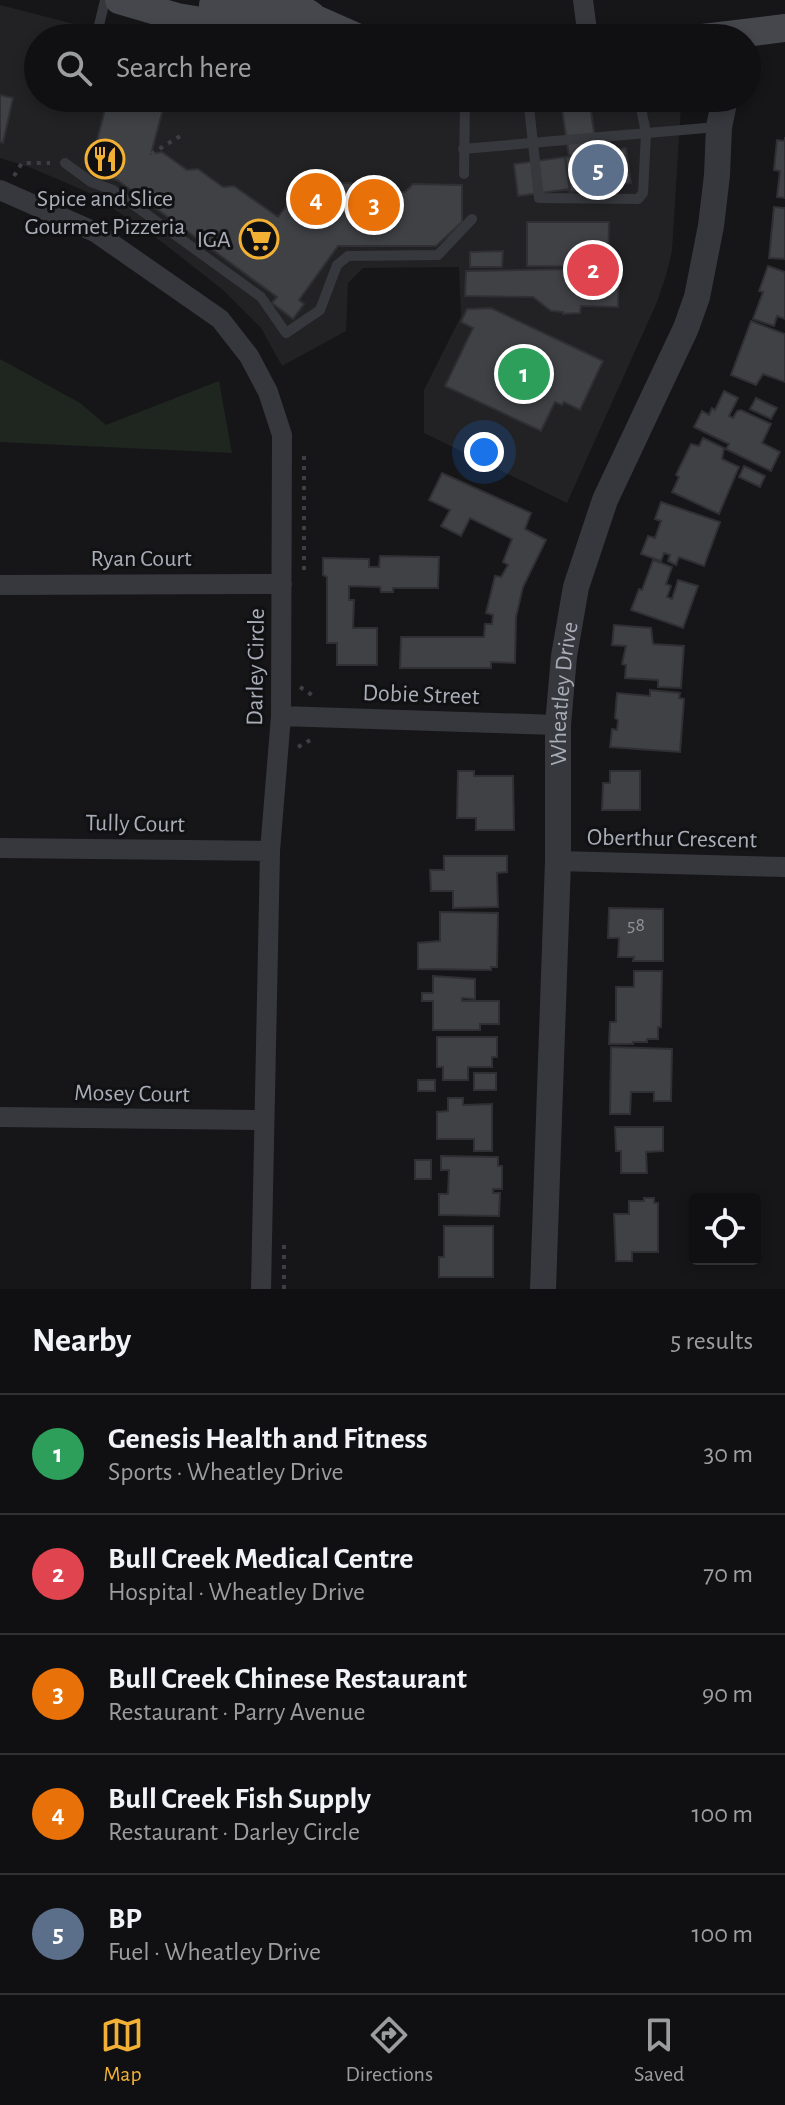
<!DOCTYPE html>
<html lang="en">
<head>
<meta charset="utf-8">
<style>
  body { margin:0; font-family:"Alegreya Sans",sans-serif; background:#19191b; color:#f1f3f6 }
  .controls { position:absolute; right:24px; bottom:24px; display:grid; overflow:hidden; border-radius:8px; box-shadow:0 4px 12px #0003 }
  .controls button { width:72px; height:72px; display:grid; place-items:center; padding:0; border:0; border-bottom:2px solid #303032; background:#101012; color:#f1f3f6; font:40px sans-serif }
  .you { position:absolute; left:484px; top:452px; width:28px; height:28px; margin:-20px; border:6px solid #fff; border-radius:50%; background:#1a73e8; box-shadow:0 0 0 12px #1a73e833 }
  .badge { display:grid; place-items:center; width:52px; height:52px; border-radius:50%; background:#f2b134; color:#fff; font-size:26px; font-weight:700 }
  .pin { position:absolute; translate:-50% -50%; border:4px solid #fff; box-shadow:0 2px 8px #0006 }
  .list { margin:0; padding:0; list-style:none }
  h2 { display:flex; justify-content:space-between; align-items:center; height:104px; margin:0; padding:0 32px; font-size:34px }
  h2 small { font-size:26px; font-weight:400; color:#9c9d9f }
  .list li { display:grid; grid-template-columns:52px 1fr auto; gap:24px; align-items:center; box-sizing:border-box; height:120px; padding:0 32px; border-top:2px solid #303032 }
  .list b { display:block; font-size:30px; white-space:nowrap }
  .list p { margin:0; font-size:26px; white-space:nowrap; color:#9c9d9f }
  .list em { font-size:26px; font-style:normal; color:#9c9d9f }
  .icon { flex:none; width:44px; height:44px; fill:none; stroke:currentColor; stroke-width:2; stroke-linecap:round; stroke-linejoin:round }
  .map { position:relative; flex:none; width:785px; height:1289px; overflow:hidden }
  .search { position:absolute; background:#101012; box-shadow:0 4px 12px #0003; left:24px; right:24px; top:24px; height:88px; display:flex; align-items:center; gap:20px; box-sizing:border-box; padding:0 28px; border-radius:44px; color:#9c9d9f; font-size:30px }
  .sheet { height:704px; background:#101012 }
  nav { display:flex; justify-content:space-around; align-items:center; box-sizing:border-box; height:112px; border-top:2px solid #303032; background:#101012; font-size:22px; color:#9c9d9f }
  nav a { display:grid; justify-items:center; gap:4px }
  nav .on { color:#f2b134 }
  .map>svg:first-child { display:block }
  .built { fill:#222225 }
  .green { fill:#1e261f }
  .building { fill:#404145; stroke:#303034; stroke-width:2 }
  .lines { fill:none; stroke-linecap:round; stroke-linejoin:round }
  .path { stroke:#3d3f44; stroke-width:4; stroke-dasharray:4 6; stroke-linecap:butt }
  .service { stroke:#37383d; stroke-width:10 }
  .minor { stroke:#37383d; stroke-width:20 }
  .tertiary { stroke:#37383d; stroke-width:26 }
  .secondary { stroke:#45474d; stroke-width:28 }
  .labels { text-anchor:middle; stroke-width:6; stroke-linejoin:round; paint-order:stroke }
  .number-label { font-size:20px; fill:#8e929b }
  .poi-label { font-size:24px; fill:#a8adb8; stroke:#111113 }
  .street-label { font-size:24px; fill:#a8adb8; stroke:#111113 }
</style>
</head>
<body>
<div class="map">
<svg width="785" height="1289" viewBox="0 0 785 1289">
  <rect width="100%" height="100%" fill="#161618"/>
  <path class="built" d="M0,5L129,38H38V98H370L425,109H479L585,98H671L681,106L672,251L667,272L657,302L567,503L424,433V390L461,316L459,267L363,268L348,283L346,331L282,366L261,328L223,290L162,242L92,194L29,167L0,158Z"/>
  <path class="green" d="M0,359L80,403L106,425L219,381L232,453L0,442Z"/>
  <path class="building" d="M0,95L13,98L3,143L0,142Z
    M108,98H138L164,105L151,154L162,152L187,170L198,169L223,187L234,186L278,217L304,183H351L359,191L405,192L413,184L462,185V222L436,246H338L299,300L304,304L293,319L272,303L277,297L128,188L117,180L94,173L99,153L94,152Z
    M590,105L597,152L569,156L562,109Z
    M785,137V198L777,197L780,171L774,170L777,140L785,141Z
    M626,148L631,183L570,192L565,157Z
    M565,157L570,189L518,196L514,164Z
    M774,207L785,208V259L769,258Z
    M527,222H609L608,267L527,266Z
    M503,251L502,267H470V252Z
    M768,266L785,272V319L777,316L774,326L753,319L763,292L759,291Z
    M570,269L569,272L619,273L618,307L581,306L580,313L563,314V312L551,311L533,297L465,296L466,271Z
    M491,308L603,361L580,410L564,402L562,405L555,402L541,431L445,386L473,328L461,322L467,309Z
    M751,321L785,334V382L763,374L756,385L731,375Z
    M724,391L738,398L729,416L733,418L737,411L741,410L771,424L762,443L780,452L771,471L726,449L729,444L694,427L702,411L709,415L712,408L715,410Z
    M756,398L777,408L771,419L750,409Z
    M703,438L724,448L722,459L739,467L719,514L672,492L679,477L676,475L691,444L699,446Z
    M744,466L765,476L760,487L739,477Z
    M442,473L531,513L525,529L546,540L523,587L516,617L515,663L491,662V668H400L401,637H484L485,624H492L493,615L486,613L495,576L501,577L508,565L503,562L512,539L470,518L461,536L441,526L450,510L429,500Z
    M661,502L720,522L704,566L679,557L676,565L668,561L670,555L664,553L661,561L641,554L648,536L655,538L661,521L655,519Z
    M380,556L439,557L438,588H393V592H381L380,587L349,586V600H354L353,628H377V665H337V643H327V577L323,575V558L369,559V567H379Z
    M653,560L672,567L666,584L671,586L667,597L672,599L678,580L698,586L683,628L631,610L639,589L642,590Z
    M614,625L651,628L653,644L684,646L681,688L658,687V680L625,678L626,665L622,664L626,646L612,645Z
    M650,690L680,693L679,698L684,699L680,752L610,747L612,729L617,730L618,720L615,718L617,693L650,696Z
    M458,771H474V776H513L514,830H476V818H457Z
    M610,771H640V810H602L603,783H610Z
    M444,856H507V872L497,873L498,907L453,908V891H431L430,870H444Z
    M609,908L663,909V961H633L634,957H618L619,938H608Z
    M440,912L498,913L497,967H491V970L418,969V943L440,941Z
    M634,971H662L661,1027H658V1039H647V1042H633V1044H609L610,1022H616V987H634Z
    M433,976L475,979V999L462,998V1001H499V1024H480V1030H433V1001H422V993H433Z
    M437,1037H497V1057H492V1067H468V1080H443V1067H437Z
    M611,1047L672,1049L671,1101H654V1092H631L630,1114H610Z
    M474,1073H496V1090H474Z
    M418,1080H435V1091H418Z
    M448,1098H463V1105L492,1104V1151H474V1139H437V1112L448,1111Z
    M615,1127H663V1151L646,1152L647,1173H621V1151H616Z
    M441,1156L498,1157V1166H502V1189H493V1193H500L499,1216L439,1215V1194H448L449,1170H441Z
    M415,1160H431V1179H415Z
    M644,1198H654V1203H658V1252H632V1261H616L614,1214H629V1201H644Z
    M444,1226H493V1277H439V1257H444Z"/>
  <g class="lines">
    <path class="path" d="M151,154L182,135
      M14,176L22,163H50
      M304,456V575
      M300,687L315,697
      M298,747L314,738
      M284,1289V1242"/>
    <path class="service" d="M96,38L105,0
      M528,98L539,198L638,199L643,193L646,133L639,98
      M463,149L717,127
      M65,163L91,182L113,190L261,297L286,333L320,310L337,265L348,256L438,255L472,219
      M464,174L465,98"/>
    <path class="minor" d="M583,0L588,38
      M0,190L95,232L220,319L249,356L268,392L282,435L281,716L270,851L261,1289
      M0,585L282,584
      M281,716L558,725
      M0,848L270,851
      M558,861L785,867
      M0,1117L264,1120"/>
    <path class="tertiary" id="s1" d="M543,1289L558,861V725L564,656L576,587L605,500L686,328L697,297L711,226L717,175L719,127L725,98"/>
    <path class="secondary" d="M119,0L177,17L238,27L264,38
      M213,5L238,10L282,13
      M316,19L359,38
      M273,26C284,0 323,7 319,38
      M703,38L785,28"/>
  </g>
  <defs>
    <symbol id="restaurant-ring" viewBox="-11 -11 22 22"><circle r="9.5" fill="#111113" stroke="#f2b134" stroke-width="1.5"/><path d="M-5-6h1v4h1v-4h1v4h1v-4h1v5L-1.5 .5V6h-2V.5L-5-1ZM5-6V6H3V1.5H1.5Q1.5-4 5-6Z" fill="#f2b134"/></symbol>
    <symbol id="supermarket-ring" viewBox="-11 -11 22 22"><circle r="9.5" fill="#111113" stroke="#f2b134" stroke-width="1.5"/><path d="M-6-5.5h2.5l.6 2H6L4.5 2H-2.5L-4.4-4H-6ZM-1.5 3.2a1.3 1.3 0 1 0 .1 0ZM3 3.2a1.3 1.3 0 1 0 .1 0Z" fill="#f2b134"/></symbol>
  </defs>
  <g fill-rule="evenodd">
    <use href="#restaurant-ring" x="83" y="137" width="44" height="44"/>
    <use href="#supermarket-ring" x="237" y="217" width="44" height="44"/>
  </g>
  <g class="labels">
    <g class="number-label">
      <text x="636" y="931">58</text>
    </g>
    <g class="poi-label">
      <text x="105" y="206">Spice and Slice<tspan x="105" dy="28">Gourmet Pizzeria</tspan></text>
      <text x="231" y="247" text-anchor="end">IGA</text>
    </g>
    <g class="street-label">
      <text x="141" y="566">Ryan Court</text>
      <text transform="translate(255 667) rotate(-89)" y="8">Darley Circle</text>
      <text transform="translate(421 694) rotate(2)" y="8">Dobie Street</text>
      <text dy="8" stroke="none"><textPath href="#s1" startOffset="596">Wheatley Drive</textPath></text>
      <text transform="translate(135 823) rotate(1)" y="8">Tully Court</text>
      <text transform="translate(672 838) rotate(1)" y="8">Oberthur Crescent</text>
      <text transform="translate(132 1093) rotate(1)" y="8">Mosey Court</text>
    </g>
  </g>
</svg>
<div class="controls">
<button><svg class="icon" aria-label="locate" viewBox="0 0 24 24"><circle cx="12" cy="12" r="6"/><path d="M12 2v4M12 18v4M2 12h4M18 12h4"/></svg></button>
</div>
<div class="you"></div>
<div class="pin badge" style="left:524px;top:374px;background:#2e9e5b">1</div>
<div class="pin badge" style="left:593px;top:270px;background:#e0444e">2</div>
<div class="pin badge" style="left:374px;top:205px;background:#e8710a">3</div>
<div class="pin badge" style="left:316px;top:199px;background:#e8710a">4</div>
<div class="pin badge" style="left:598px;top:170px;background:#5c6f8a">5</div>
<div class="search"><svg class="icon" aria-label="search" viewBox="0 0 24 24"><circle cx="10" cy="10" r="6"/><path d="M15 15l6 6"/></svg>Search here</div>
</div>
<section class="sheet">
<h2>Nearby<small>5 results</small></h2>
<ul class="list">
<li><span class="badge" style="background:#2e9e5b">1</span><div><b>Genesis Health and Fitness</b><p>Sports · Wheatley Drive</p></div><em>30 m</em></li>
<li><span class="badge" style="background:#e0444e">2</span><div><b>Bull Creek Medical Centre</b><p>Hospital · Wheatley Drive</p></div><em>70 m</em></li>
<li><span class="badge" style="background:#e8710a">3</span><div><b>Bull Creek Chinese Restaurant</b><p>Restaurant · Parry Avenue</p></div><em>90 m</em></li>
<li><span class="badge" style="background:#e8710a">4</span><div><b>Bull Creek Fish Supply</b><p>Restaurant · Darley Circle</p></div><em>100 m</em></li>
<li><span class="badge" style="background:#5c6f8a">5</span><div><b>BP</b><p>Fuel · Wheatley Drive</p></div><em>100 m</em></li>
</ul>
</section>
<nav>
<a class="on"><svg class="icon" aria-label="map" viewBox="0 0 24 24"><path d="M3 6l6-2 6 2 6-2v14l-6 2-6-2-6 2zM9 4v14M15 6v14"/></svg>Map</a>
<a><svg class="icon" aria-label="directions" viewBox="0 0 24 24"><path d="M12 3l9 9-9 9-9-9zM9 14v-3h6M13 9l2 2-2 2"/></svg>Directions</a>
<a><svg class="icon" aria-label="saved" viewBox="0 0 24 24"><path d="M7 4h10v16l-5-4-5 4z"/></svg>Saved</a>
</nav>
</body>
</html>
